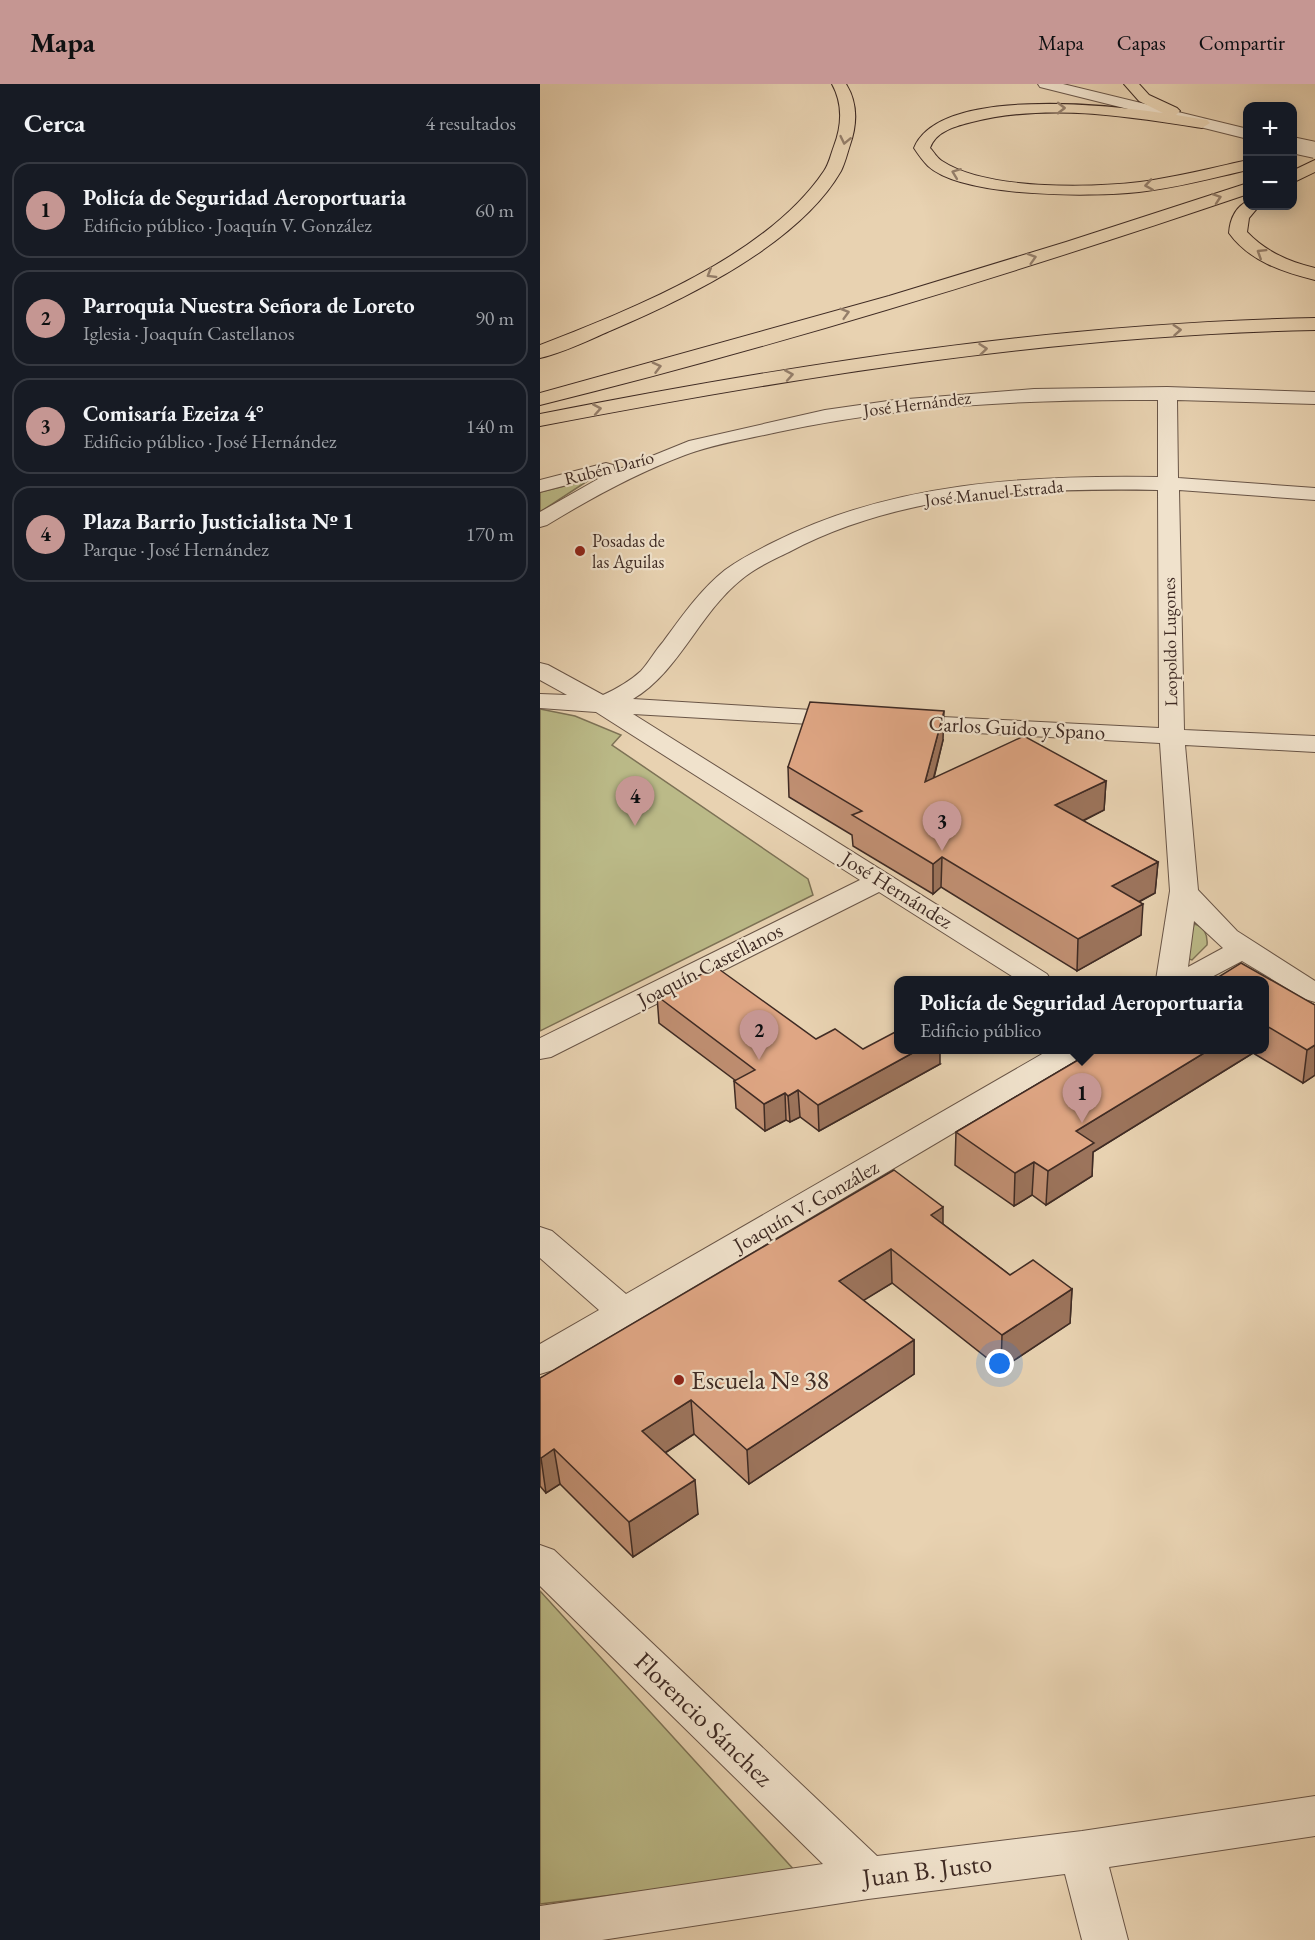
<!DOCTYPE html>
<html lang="es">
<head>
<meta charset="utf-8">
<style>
  body { margin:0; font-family:"EB Garamond",serif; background:#242831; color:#f1f3f6 }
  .controls { position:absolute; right:18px; top:18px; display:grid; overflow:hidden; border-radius:12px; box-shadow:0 3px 15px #0003 }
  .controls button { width:54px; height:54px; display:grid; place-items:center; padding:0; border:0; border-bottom:2px solid #363941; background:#171b24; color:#f1f3f6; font:30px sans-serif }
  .you { position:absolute; left:460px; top:1280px; width:21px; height:21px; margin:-15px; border:4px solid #fff; border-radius:50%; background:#1a73e8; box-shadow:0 0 0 9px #1a73e833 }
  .badge { display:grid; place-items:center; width:39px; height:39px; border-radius:50%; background:#c59692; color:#111; font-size:20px; font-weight:700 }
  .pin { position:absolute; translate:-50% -50px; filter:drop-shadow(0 2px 3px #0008) }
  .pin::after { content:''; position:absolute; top:32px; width:21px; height:18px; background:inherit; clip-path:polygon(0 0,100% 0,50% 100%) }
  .popup { position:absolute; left:354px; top:892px; width:375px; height:78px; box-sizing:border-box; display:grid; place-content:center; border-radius:12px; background:#171b24; filter:drop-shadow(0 2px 4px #0005); font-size:20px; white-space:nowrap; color:#9ea1a6 }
  .popup b { font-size:22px; color:#f1f3f6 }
  .popup::after { content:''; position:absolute; left:50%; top:100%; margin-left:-12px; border:12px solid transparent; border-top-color:#171b24 }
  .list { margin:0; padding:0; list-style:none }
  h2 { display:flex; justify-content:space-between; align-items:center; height:78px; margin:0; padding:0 24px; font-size:26px }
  h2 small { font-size:20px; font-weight:400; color:#9ea1a6 }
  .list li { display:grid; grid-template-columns:39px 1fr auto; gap:18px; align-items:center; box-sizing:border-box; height:96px; margin:0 12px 12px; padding:0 12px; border:2px solid #363941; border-radius:18px }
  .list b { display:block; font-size:22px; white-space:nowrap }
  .list p { margin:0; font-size:20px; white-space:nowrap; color:#9ea1a6 }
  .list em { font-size:20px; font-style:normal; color:#9ea1a6 }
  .map { position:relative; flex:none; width:775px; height:1856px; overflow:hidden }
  header { display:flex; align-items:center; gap:36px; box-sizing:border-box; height:84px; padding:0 30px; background:#c59692; color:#111 }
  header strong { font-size:28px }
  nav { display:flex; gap:33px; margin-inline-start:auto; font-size:21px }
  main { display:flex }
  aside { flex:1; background:#171b24 }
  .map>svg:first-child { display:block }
  .green { fill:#bbba88; stroke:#7d7256; stroke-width:1.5 }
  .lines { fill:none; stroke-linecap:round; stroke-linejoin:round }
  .minor-casing { stroke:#695547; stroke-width:2 }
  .tertiary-casing { stroke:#695547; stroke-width:2 }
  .motorway-casing { stroke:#3f2b24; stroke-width:2 }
  .minor { fill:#f0e2cc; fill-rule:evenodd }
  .tertiary { fill:#f0e2cc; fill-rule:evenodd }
  .motorway { fill:#e8d2b1; fill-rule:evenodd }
  .tertiary-bridge-casing { stroke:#695547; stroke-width:18; stroke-linecap:butt }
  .tertiary-bridge { stroke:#f0e2cc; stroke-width:16 }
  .wall { fill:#c08f72; stroke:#3f2b24; stroke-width:1.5 }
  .shaded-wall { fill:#9c745c; stroke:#3f2b24; stroke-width:1.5 }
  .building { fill:#dfa684; stroke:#3f2b24; stroke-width:1.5 }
  .oneway { stroke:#947e6a }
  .poi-dot { fill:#8f2418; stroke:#f0e2cc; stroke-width:2 }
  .labels { text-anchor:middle; stroke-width:4.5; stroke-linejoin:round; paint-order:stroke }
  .far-street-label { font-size:18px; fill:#3f2b24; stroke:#f0e2cc }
  .far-poi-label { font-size:18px; fill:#3f2b24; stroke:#f0e2cc; text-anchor:start }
  .street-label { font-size:21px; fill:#3f2b24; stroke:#f0e2cc }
  .near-poi-label { font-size:26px; fill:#3f2b24; stroke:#f0e2cc; text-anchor:start }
  .near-street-label { font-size:26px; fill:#3f2b24; stroke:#f0e2cc }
</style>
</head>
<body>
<header>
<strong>Mapa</strong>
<nav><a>Mapa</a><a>Capas</a><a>Compartir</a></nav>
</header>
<main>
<aside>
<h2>Cerca<small>4 resultados</small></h2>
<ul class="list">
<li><span class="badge">1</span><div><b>Policía de Seguridad Aeroportuaria</b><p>Edificio público · Joaquín V. González</p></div><em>60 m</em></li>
<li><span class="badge">2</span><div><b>Parroquia Nuestra Señora de Loreto</b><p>Iglesia · Joaquín Castellanos</p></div><em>90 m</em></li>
<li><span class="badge">3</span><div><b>Comisaría Ezeiza 4°</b><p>Edificio público · José Hernández</p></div><em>140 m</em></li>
<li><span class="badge">4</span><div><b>Plaza Barrio Justicialista Nº 1</b><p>Parque · José Hernández</p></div><em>170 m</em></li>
</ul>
</aside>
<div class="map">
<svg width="775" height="1856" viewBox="0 0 775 1856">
  <rect width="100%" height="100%" fill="#e8d2b1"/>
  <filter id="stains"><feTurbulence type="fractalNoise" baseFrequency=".00333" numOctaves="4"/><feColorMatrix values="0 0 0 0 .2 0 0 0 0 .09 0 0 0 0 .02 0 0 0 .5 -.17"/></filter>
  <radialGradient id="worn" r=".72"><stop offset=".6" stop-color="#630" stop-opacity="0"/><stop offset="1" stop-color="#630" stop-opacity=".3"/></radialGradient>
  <path class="green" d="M49,396L0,428V408Z
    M0,625L35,632L81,651L72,661L268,795L273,811L0,947Z
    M654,840C664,842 668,851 667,861L652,876L646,874Z
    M0,1507L256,1788L0,1820Z"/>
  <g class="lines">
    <defs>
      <path id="minor" d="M627,303L775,308V320L637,316L638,394L775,404V416L639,406L644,646L775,652V668L645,661L658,806L697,847L775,897V918L765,915L702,877L666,896H616L630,807L620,659L362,645L353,643L350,638L353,633L362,631L619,644L618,406C493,404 362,408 249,468C233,476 216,483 202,495C159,529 139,588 93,615L305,628L314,630L317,635L314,640L305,642L93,630L507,890L511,896H478L339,808L11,973L0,975V954L320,796L56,628L0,624V610L27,611L0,596V579L8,581L63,611C76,605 90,597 101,587C109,578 115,567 123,558C142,532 160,506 185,486C200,475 216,467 232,459C351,398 488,391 618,393V316C490,315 363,321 238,348C207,355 174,360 145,371C97,389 51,414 7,441L0,443V428L65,391L0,408V396L66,379L73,381L75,387L149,357L285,326L355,316L494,305ZM654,837L683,864L648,883Z
        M509,966H546L542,973L13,1286L0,1290V1260L59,1226L0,1174V1143L12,1147L86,1210Z
        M0,1461L14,1466L337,1772L542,1747L775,1712V1752L569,1783L588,1856H542L525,1790L328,1815L62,1856H0V1822L283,1780L0,1502Z"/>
      <path id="tertiary" d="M498,0H523L708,45V55L500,3Z"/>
      <path id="motorway" d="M292,0H306C318,19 317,41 310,61C307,70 305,79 301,87C259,160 147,214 72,246C49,256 25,268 0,274V261C93,225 227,172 284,87C289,80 291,70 294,62C302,41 303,20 292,0Z
        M584,0H599L609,11L637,24L640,27L636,31L667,36L670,39L662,44C586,32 507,19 432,38C416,42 396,47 390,64C394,68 397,74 402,77C446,106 549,104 600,98C636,93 672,84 708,76V86C672,94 636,104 599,108C553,113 423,114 388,82C383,77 378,70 374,64C399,2 570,21 623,29L599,17Z
        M775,76V88L752,99V87Z
        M708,99V110C475,189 239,262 0,321V309L349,212L526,158Z
        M708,117V122H719L709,134L707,148C725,167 749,178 775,184V196C743,188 709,177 689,149C690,136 695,123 708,117Z
        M775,234V246C515,251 255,293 0,342V330C255,280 515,239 775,234Z"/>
    </defs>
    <use href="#minor" class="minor-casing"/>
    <use href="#tertiary" class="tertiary-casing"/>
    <use href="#motorway" class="motorway-casing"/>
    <use href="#minor" class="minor"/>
    <use href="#tertiary" class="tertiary"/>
    <use href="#motorway" class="motorway"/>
    <defs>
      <path id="tertiary-bridge" d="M752,61L775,66"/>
    </defs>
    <use href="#tertiary-bridge" class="tertiary-bridge-casing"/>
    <use href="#tertiary-bridge" class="tertiary-bridge"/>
  </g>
  <path class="wall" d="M403,656L394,694L566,697L564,726L543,737L618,778L615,809L599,818L601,851L537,887L401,803L393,810L313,762L312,751L249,713L248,683Z
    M725,897L775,921V991L763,999L713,969L553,1068L552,1092L506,1121L492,1111L474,1122L415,1081L416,1048L555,966H725Z
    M117,912L276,955L323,965L400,980L279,1047L260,1033L250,1038L246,1036L225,1047L196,1024L194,997H196L119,939Z
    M403,1140L470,1191L532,1205L530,1239L461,1285L352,1199L323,1216L374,1256V1290L209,1400L154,1350L125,1369L158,1430L93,1473L20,1400L6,1409L0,1402V1294Z"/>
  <path class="shaded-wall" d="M404,627L403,656L385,728V698Z
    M566,697L564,726L514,751L515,721Z
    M402,773L401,803L393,810V780Z
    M618,778L615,809L570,833L572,802Z
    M603,820L601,851L537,887L538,855Z
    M775,961V991L763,999L767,966Z
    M378,966H400V980L279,1047L278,1021Z
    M669,966H713V969L553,1068L552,1092L506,1121L508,1087L536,1047Z
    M258,1006L260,1033L250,1038L248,1012Z
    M245,1009L246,1036L225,1047L224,1020Z
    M494,1078L492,1111L474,1122L475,1089Z
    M403,1123V1156L391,1131Z
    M351,1165L352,1199L300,1231L299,1197Z
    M532,1205L530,1239L461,1285L462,1251Z
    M374,1256V1290L209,1400L207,1366Z
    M151,1316L154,1350L106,1381L102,1347Z
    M14,1365L20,1400L6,1409L1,1374Z
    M155,1396L158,1430L93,1473L89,1438Z"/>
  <path class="building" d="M270,618L404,627L385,698L484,652L566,697L515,721L618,778L572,802L603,820L538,855L402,773L393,780L312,731L322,727L248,683Z
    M701,879L775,921V961L767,966L725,941V897H672Z
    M176,883L276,955L295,945L323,965L359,946V966H378L278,1021L258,1006L248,1012L245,1009L224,1020L194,997L215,986L117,912Z
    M555,966H669L536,1047L554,1059L508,1087L494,1078L475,1089L416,1048Z
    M354,1086L403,1123L391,1131L470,1191L493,1176L532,1205L462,1251L351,1165L299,1197L374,1256L207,1366L151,1316L102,1347L155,1396L89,1438L14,1365L1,1374L0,1373V1294Z"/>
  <defs><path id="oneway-chevron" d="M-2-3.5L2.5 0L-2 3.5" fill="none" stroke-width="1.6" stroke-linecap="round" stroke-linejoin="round" transform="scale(1.5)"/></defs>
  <g class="oneway">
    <use href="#oneway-chevron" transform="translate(521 24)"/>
    <use href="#oneway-chevron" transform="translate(305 56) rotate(102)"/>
    <use href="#oneway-chevron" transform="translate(416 89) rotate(-159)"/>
    <use href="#oneway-chevron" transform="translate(609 101) rotate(171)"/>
    <use href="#oneway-chevron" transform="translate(677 114) rotate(-19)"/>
    <use href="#oneway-chevron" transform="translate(721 169) rotate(-148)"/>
    <use href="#oneway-chevron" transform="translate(492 174) rotate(-17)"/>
    <use href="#oneway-chevron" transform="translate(171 190) rotate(149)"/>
    <use href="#oneway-chevron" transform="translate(305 229) rotate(-16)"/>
    <use href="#oneway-chevron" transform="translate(637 246) rotate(-4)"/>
    <use href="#oneway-chevron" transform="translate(443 265) rotate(-6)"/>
    <use href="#oneway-chevron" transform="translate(117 283) rotate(-15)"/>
    <use href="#oneway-chevron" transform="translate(249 291) rotate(-10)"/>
    <use href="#oneway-chevron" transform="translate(57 325) rotate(-10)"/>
  </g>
  <g class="poi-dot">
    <circle cx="40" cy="467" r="6"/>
    <circle cx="139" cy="1296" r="6"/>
  </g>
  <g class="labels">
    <g class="far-street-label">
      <text transform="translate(377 320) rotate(-7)" y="6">José Hernández</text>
      <text transform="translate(69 384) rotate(-14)" y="6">Rubén Darío</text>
      <text transform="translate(454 409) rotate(-6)" y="6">José Manuel Estrada</text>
      <text transform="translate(630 558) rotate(-91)" y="6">Leopoldo Lugones</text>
    </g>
    <g class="far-poi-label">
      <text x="52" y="463">Posadas de<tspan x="52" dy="21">las Aguilas</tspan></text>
    </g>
    <g class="street-label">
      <text transform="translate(477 644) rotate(3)" y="7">Carlos Guido y Spano</text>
      <text transform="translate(357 806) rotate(32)" y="7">José Hernández</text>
      <text transform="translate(170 881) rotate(-27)" y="7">Joaquín Castellanos</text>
      <text transform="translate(266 1122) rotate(-30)" y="7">Joaquín V. González</text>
    </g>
    <g class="near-poi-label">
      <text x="151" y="1305">Escuela Nº 38</text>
    </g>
    <g class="near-street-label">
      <text transform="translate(164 1635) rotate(44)" y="9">Florencio Sánchez</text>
      <text transform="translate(387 1786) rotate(-7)" y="9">Juan B. Justo</text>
    </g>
  </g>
  <rect width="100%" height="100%" filter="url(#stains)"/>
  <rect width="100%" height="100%" fill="url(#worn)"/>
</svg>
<div class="controls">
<button>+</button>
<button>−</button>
</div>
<div class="you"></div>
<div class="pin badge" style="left:542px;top:1039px">1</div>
<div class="popup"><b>Policía de Seguridad Aeroportuaria</b>Edificio público</div>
<div class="pin badge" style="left:219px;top:976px">2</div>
<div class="pin badge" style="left:402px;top:767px">3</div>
<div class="pin badge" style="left:95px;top:742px">4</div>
</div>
</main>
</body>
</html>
